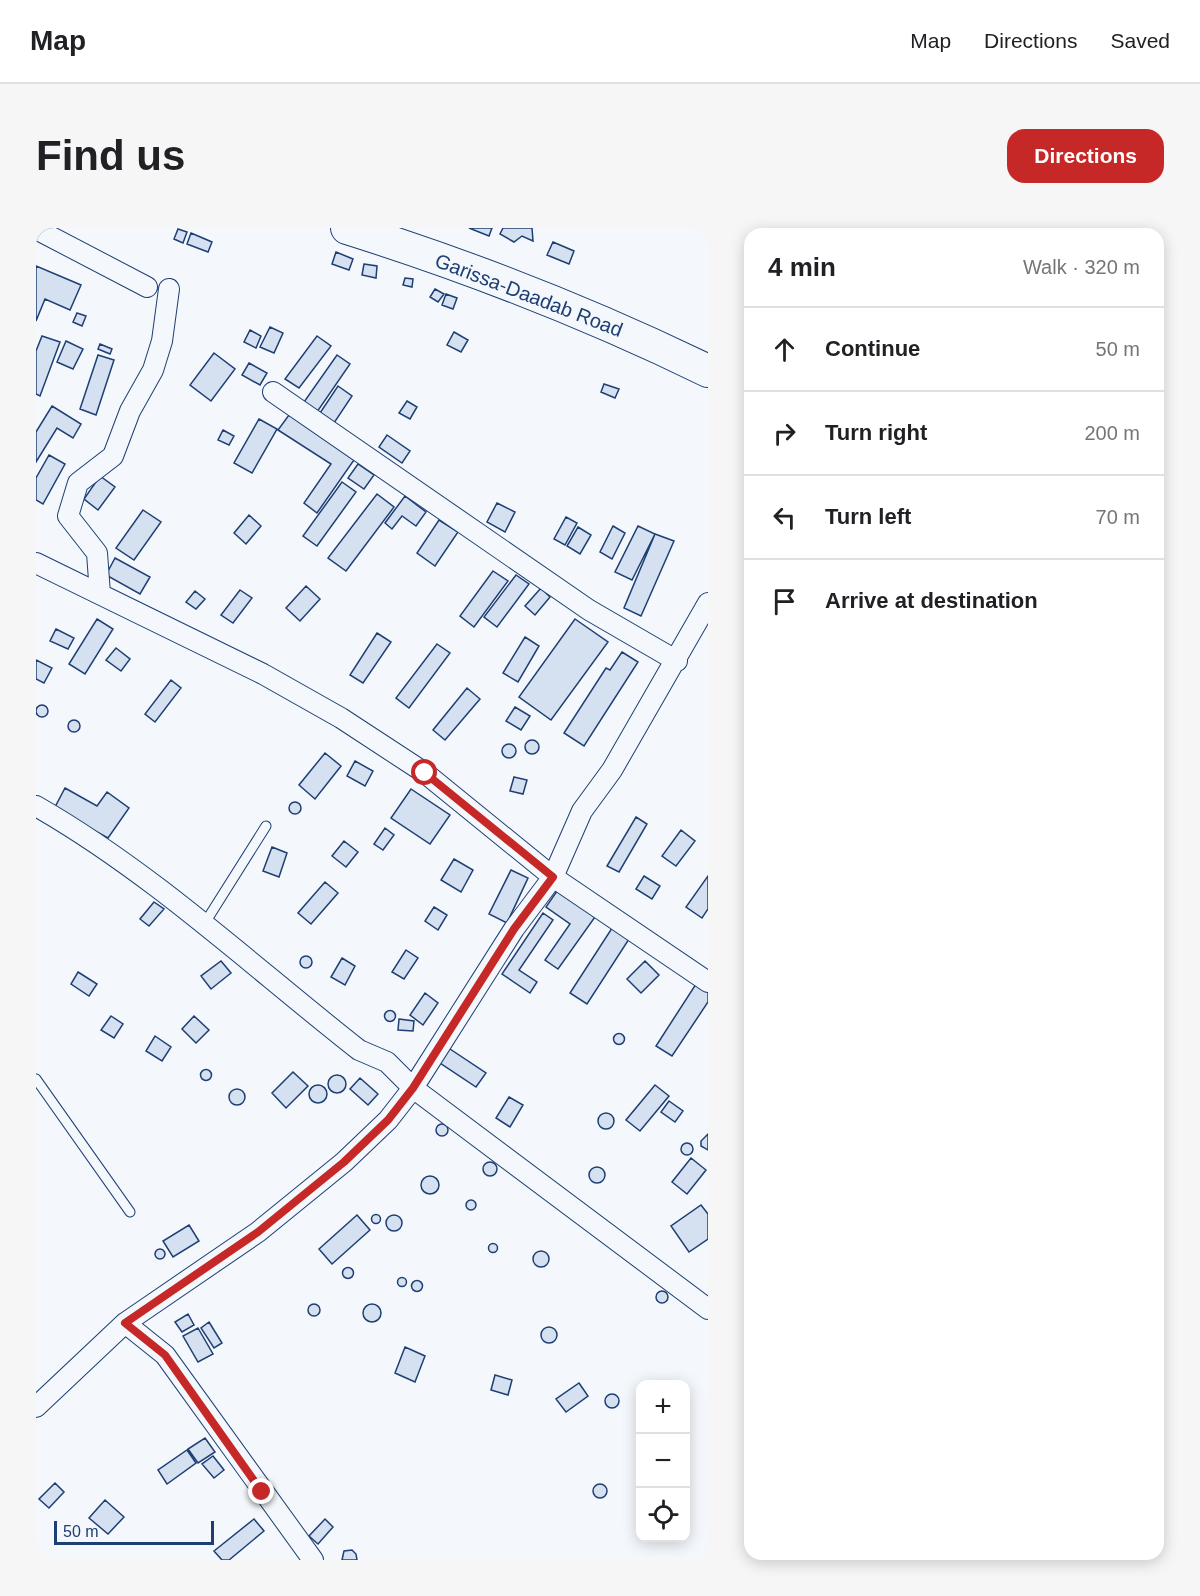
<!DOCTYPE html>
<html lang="en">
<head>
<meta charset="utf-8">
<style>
  body { margin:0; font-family:Arial,sans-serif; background:#f6f6f6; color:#202124 }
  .controls { position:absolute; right:18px; bottom:18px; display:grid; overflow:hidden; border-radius:12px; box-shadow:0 3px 15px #0003 }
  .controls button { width:54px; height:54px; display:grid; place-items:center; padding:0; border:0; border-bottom:2px solid #e0e0e0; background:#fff; color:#202124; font:30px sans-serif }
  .scale { position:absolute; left:18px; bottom:15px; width:160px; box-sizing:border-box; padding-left:6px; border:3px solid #1d3f73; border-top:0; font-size:16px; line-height:21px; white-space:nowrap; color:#1d3f73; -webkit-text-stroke:4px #f4f7fb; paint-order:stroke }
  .stop { position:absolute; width:18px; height:18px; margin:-14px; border:4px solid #c62828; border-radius:50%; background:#fff }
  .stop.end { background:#c62828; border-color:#fff; box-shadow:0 2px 6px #0008 }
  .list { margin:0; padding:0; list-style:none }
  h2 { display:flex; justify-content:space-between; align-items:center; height:78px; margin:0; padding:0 24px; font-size:26px }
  h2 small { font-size:20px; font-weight:400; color:#757577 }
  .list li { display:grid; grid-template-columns:39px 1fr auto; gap:18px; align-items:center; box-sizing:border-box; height:84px; padding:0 24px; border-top:2px solid #e0e0e0 }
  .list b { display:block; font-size:22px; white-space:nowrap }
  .list em { font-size:20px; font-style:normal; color:#757577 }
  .icon { flex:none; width:33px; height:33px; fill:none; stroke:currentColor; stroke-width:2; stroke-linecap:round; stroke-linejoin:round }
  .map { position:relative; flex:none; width:672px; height:1332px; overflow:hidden; border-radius:18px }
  header { display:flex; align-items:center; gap:36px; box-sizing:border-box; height:84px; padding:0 30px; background:#fff; border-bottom:2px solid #e0e0e0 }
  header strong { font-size:28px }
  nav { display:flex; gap:33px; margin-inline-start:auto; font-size:21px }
  .intro { display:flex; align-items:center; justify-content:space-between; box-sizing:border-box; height:144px; padding:0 36px }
  h1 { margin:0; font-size:42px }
  .button { padding:15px 27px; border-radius:18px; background:#c62828; color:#fff; font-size:21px; font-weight:700 }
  main { display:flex; gap:36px; padding:0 36px }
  aside { flex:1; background:#fff; border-radius:18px; box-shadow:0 3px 15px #0003 }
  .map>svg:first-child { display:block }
  .building { fill:#d5e0f0; stroke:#1d3f73; stroke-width:1.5 }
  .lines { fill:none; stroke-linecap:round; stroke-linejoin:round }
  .service-casing { stroke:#1d3f73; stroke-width:11 }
  .minor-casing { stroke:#1d3f73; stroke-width:22 }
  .trunk-casing { stroke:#1d3f73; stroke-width:34 }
  .service { stroke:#f4f7fb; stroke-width:9 }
  .minor { stroke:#f4f7fb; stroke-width:20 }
  .trunk { stroke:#f4f7fb; stroke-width:32 }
  .route { stroke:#c62828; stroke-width:8 }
  .labels { text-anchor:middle; stroke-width:4.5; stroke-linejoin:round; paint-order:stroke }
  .street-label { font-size:20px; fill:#1d3f73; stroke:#f4f7fb }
</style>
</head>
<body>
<header>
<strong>Map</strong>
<nav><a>Map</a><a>Directions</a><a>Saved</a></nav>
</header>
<div class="intro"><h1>Find us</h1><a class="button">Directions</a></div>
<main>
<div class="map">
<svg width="672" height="1332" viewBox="0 0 672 1332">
  <rect width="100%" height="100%" fill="#f4f7fb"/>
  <path class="building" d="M433,0H456L453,8Z
    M467,0H496L497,13L486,8L478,14L464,6Z
    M142,1L151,4L147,15L138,11Z
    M155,5L176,14L172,24L151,16Z
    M517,14L538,23L533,36L511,27Z
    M300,24L317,31L313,42L296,36Z
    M328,36L341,38L340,50L326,47Z
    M0,38L45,57L34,82L9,71L0,93Z
    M369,50L377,51L376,59L367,57Z
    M399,61L408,66L402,74L394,69Z
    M410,66L421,70L417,81L406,77Z
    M41,85L50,88L46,98L37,94Z
    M234,99L247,105L238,125L224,119Z
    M214,102L225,108L220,120L208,114Z
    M418,104L432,112L425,124L411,117Z
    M6,108L24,114L4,168L0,166V123Z
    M281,108L295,118L263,160L249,151Z
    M30,113L47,121L37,141L21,134Z
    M64,116L76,121L74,126L62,121Z
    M178,125L199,141L175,173L154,157Z
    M62,127L78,132L60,187L44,181Z
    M301,127L314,136L281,184L268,174Z
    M213,135L231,145L224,157L206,147Z
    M568,156L583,161L579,170L565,164Z
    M302,158L316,168L298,195L284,185Z
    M371,173L381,179L374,191L363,185Z
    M16,178L45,196L37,210L21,200L0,234V204Z
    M253,187L318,232L281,285L268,275L295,236L242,202Z
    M223,191L241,201L216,245L198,235Z
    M187,202L198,208L193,217L182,212Z
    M351,207L374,223L366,235L343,219Z
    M13,227L29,236L7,276L0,272V250Z
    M322,236L338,247L328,261L312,250Z
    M64,248L79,259L62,282L48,271Z
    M306,254L320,264L281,318L267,308Z
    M341,266L358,279L310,343L292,330Z
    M369,268L390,284L380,298L366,288L356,301L349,295Z
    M461,275L479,284L469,304L451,294Z
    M107,282L125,294L98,332L80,320Z
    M213,287L225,298L210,316L198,305Z
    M530,289L541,295L529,317L518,311Z
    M403,292L422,304L399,338L381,325Z
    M577,298L589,305L576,331L564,324Z
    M602,298L619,306L596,352L579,344Z
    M542,299L555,307L544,326L531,318Z
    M619,306L638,313L605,388L588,380Z
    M79,330L114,349L104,366L70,347Z
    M457,343L472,353L438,399L424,388Z
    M480,347L493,356L461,399L448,389Z
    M270,358L284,371L264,393L250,380Z
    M505,360L514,369L499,387L489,378Z
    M204,362L216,370L197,395L185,387Z
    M159,363L169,371L160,381L150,374Z
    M61,391L77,401L49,446L33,436Z
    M539,391L572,414L515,492L483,469Z
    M20,401L38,410L32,421L14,413Z
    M341,405L355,414L327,455L314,447Z
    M489,409L503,418L482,454L467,445Z
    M401,416L414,425L373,480L360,470Z
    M80,420L94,431L85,443L70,432Z
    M586,424L602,434L548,518L528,505L570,440L574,442Z
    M0,432L16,440L8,455L0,451Z
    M135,452L145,460L119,494L109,486Z
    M431,460L444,471L409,512L397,502Z
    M0 483a6 6 0 1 1 12 0a6 6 0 1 1-12 0Z
    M479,479L494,488L485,502L470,493Z
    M32 498a6 6 0 1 1 12 0a6 6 0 1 1-12 0Z
    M489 519a7 7 0 1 1 14 0a7 7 0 1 1-14 0Z
    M466 523a7 7 0 1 1 14 0a7 7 0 1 1-14 0Z
    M289,525L305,538L279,571L263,557Z
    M319,533L337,543L329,558L311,548Z
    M478,549L491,552L487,566L474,563Z
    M29,560L61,578L71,564L93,580L72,610L18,581Z
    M375,561L414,587L394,616L355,590Z
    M253 580a6 6 0 1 1 12 0a6 6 0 1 1-12 0Z
    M600,589L611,596L583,644L571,638Z
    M349,600L358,607L347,622L338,616Z
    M645,602L659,613L640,638L626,628Z
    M308,613L322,624L310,639L296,628Z
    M236,619L251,625L243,649L227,643Z
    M418,631L437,642L425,664L405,652Z
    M475,642L492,650L471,695L453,686Z
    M608,648L624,658L616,671L600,661Z
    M672,648V681L666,690L650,679Z
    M289,654L302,665L275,696L262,685Z
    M521,663L559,689L522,741L509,732L534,696L510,679Z
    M118,674L128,681L113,698L104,691Z
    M398,679L411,687L402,702L389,693Z
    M507,685L517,692L483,742L501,754L494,765L466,746Z
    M578,697L595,708L551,776L534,765Z
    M370,722L382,730L368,751L356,744Z
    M264 734a6 6 0 1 1 12 0a6 6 0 1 1-12 0Z
    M306,730L319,738L309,757L295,749Z
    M185,733L195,745L175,761L165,748Z
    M609,733L623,747L605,765L591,751Z
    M42,744L61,756L53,768L35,756Z
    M660,756L672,764V774L636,828L620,818Z
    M389,765L402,775L387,797L374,787Z
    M348.5 788a5.5 5.5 0 1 1 11 0a5.5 5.5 0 1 1-11 0Z
    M75,788L87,796L78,810L65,802Z
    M158,788L173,802L160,815L146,801Z
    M363,791L378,793L377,803L362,802Z
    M577.5 811a5.5 5.5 0 1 1 11 0a5.5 5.5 0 1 1-11 0Z
    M119,808L135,819L126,833L110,823Z
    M411,819L450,845L440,859L401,833Z
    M164.5 847a5.5 5.5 0 1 1 11 0a5.5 5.5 0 1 1-11 0Z
    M257,844L272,858L250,880L236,865Z
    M292 856a9 9 0 1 1 18 0a9 9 0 1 1-18 0Z
    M324,850L342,866L332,877L314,861Z
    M619,857L633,868L604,903L590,892Z
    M273 866a9 9 0 1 1 18 0a9 9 0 1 1-18 0Z
    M193 869a8 8 0 1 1 16 0a8 8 0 1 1-16 0Z
    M473,869L487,877L474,899L460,890Z
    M633,873L647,883L639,894L625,884Z
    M562 893a8 8 0 1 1 16 0a8 8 0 1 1-16 0Z
    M400 902a6 6 0 1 1 12 0a6 6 0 1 1-12 0Z
    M672,906V922L665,918V913Z
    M645 921a6 6 0 1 1 12 0a6 6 0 1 1-12 0Z
    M655,930L670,942L651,966L636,954Z
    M447 941a7 7 0 1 1 14 0a7 7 0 1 1-14 0Z
    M553 947a8 8 0 1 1 16 0a8 8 0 1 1-16 0Z
    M385 957a9 9 0 1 1 18 0a9 9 0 1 1-18 0Z
    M430 977a5 5 0 1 1 10 0a5 5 0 1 1-10 0Z
    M665,977L672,986V1011L653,1024L635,998Z
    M335.5 991a4.5 4.5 0 1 1 9 0a4.5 4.5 0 1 1-9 0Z
    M350 995a8 8 0 1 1 16 0a8 8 0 1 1-16 0Z
    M321,987L334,1002L296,1036L283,1021Z
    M153,997L163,1013L137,1029L127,1013Z
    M452.5 1020a4.5 4.5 0 1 1 9 0a4.5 4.5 0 1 1-9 0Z
    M119 1026a5 5 0 1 1 10 0a5 5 0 1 1-10 0Z
    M497 1031a8 8 0 1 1 16 0a8 8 0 1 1-16 0Z
    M306.5 1045a5.5 5.5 0 1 1 11 0a5.5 5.5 0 1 1-11 0Z
    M361.5 1054a4.5 4.5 0 1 1 9 0a4.5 4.5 0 1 1-9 0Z
    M375.5 1058a5.5 5.5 0 1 1 11 0a5.5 5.5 0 1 1-11 0Z
    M620 1069a6 6 0 1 1 12 0a6 6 0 1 1-12 0Z
    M272 1082a6 6 0 1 1 12 0a6 6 0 1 1-12 0Z
    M327 1085a9 9 0 1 1 18 0a9 9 0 1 1-18 0Z
    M152,1086L158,1097L146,1104L139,1094Z
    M173,1094L186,1115L178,1120L165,1100Z
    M505 1107a8 8 0 1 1 16 0a8 8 0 1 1-16 0Z
    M162,1100L177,1126L162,1134L147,1108Z
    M369,1119L389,1128L379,1154L359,1145Z
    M459,1147L476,1152L472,1167L455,1162Z
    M543,1155L552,1168L530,1184L520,1171Z
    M569 1173a7 7 0 1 1 14 0a7 7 0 1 1-14 0Z
    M169,1210L179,1224L162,1235L152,1221Z
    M151,1222L160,1235L131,1256L122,1242Z
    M177,1228L188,1242L178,1250L166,1236Z
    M19,1255L28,1264L13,1280L3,1271Z
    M557 1263a7 7 0 1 1 14 0a7 7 0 1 1-14 0Z
    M69,1272L88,1289L72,1306L53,1290Z
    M218,1291L228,1303L193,1332H186L178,1323Z
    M289,1291L297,1299L282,1316L273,1308Z
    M316,1322L320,1326L321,1332H306L308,1323Z"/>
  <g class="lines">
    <defs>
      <path id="service" d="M167,698L230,598
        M0,851L94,984"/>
      <path id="minor" d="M0,1L111,59
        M237,164L553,382L641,433
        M0,335L227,446L305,490L389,545L517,649L672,754
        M64,366L61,325L32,288L42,255L77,228L94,183L117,142L126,113L133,61
        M0,578C117,645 217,739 323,822L351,834L377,860L672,1081
        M89,1095L129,1127L277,1332
        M0,1179L89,1095L222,1004L308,934L352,892L377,860L478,701L517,649L546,583L576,542L672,375"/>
      <path id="trunk" d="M311,0C435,39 555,86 672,143"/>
    </defs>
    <use href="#service" class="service-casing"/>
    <use href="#minor" class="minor-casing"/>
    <use href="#trunk" class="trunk-casing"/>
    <use href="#service" class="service"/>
    <use href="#minor" class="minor"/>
    <use href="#trunk" class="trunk"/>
  </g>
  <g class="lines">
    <path class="route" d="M226,1264L129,1127L89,1095L222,1004L308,934L352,892L377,860L478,701L517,649L389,545"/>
  </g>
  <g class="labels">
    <g class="street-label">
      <text transform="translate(493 67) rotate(21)" y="7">Garissa-Daadab Road</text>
    </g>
  </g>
</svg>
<div class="controls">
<button>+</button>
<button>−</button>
<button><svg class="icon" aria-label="locate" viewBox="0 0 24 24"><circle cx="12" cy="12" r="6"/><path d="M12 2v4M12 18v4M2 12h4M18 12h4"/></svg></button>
</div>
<div class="scale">50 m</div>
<div class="stop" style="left:389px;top:545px"></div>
<div class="stop end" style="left:226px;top:1264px"></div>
</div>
<aside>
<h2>4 min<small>Walk · 320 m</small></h2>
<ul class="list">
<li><svg class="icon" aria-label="ahead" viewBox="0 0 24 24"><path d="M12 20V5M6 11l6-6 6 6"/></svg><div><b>Continue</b></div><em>50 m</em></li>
<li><svg class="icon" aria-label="right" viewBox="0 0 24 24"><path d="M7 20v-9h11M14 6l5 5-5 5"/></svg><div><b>Turn right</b></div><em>200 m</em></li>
<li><svg class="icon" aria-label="left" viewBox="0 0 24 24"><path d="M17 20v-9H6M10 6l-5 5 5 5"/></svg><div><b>Turn left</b></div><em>70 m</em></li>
<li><svg class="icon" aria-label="arrive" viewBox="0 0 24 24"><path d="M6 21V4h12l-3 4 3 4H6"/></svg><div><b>Arrive at destination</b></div></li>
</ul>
</aside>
</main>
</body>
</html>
